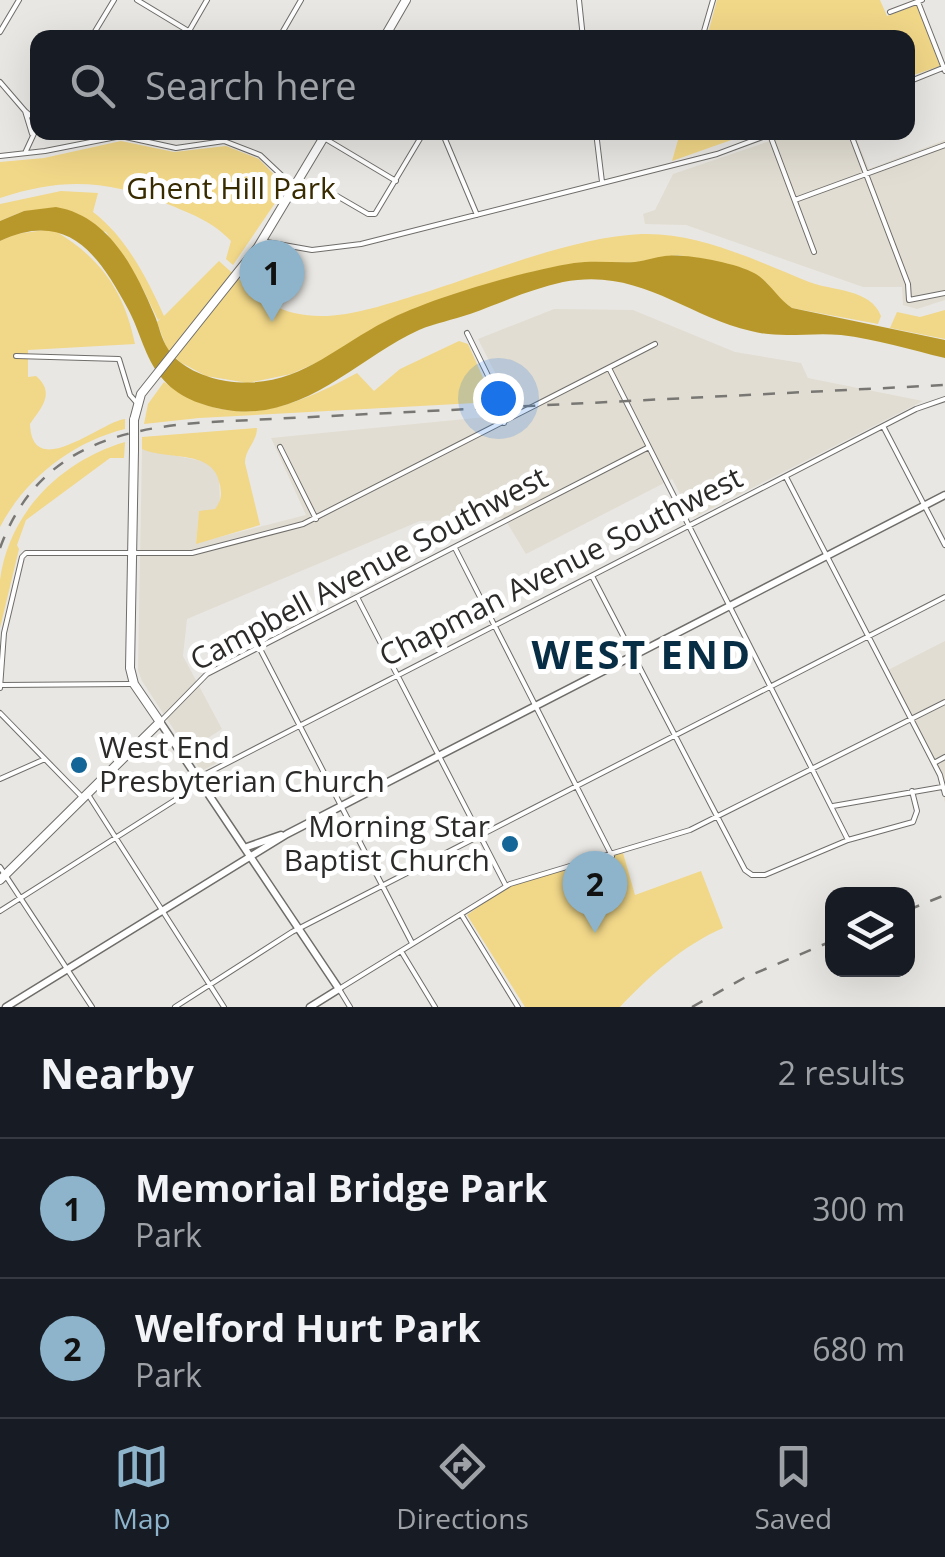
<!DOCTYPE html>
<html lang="en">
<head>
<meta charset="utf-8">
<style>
  body { margin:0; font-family:"Open Sans",sans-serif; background:#242831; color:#f1f3f6 }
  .controls { position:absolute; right:30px; bottom:30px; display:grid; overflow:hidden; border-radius:20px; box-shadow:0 10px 40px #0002 }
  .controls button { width:90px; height:90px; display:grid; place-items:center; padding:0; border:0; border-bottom:2px solid #363941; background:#171b24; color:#f1f3f6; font:50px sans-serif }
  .you { position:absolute; left:498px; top:398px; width:35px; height:35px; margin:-25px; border:8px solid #fff; border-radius:50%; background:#1a73e8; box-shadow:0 0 0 15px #1a73e833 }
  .badge { display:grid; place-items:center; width:65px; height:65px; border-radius:50%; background:#8db4cb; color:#111; font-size:32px; font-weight:700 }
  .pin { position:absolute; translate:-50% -82px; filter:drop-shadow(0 2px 5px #0008) }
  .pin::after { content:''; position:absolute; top:52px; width:35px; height:30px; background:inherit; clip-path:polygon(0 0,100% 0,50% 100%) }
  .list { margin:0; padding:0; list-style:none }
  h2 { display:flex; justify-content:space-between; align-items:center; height:130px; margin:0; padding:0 40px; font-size:42px }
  h2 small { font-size:32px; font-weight:400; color:#9ea1a6 }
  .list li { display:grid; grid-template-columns:65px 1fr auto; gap:30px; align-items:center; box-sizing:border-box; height:140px; padding:0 40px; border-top:2px solid #363941 }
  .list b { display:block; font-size:38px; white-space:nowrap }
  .list p { margin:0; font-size:32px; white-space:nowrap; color:#9ea1a6 }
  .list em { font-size:32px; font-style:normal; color:#9ea1a6 }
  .icon { flex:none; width:55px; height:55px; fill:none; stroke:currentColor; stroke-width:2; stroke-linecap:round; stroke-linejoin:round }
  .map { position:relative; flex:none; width:945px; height:1007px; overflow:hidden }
  .search { position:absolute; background:#171b24; box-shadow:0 10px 40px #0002; left:30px; right:30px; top:30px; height:110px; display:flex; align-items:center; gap:25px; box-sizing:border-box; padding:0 35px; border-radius:20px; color:#9ea1a6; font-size:38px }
  .sheet { height:410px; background:#171b24 }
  nav { display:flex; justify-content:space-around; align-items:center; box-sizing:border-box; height:140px; border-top:2px solid #363941; background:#171b24; font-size:28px; color:#9ea1a6 }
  nav a { display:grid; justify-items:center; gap:5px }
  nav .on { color:#8db4cb }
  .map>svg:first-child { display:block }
  .built { fill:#e1ddd2 }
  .green { fill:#f1d788 }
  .water { fill:#b8982a }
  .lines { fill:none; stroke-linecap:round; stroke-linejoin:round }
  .street-casing { stroke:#6f6d6a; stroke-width:6 }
  .secondary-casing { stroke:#6f6d6a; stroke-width:9 }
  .primary-casing { stroke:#6f6d6a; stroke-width:10 }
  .street { stroke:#fff; stroke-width:4 }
  .secondary { stroke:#fff; stroke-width:6 }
  .primary { stroke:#fff; stroke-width:8 }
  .rail { stroke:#787774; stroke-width:2.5; stroke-dasharray:12 12; stroke-linecap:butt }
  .primary-bridge-casing { stroke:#6f6d6a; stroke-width:10; stroke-linecap:butt }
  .primary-bridge { stroke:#fff; stroke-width:8 }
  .poi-dot { fill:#136697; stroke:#fff; stroke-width:4 }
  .labels { text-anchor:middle; stroke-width:10; stroke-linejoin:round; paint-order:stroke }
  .park-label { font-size:30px; fill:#382b00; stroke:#fff }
  .street-label { font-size:30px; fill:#2c2b2a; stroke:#fff }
  .poi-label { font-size:30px; fill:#2c2b2a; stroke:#fff; text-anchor:start }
  .district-label { font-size:40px; font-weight:bold; letter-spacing:2.5px; fill:#082e46; stroke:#fff }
</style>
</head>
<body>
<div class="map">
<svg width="945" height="1007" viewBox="0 0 945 1007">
  <rect width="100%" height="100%" fill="#e9e7e3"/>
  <path class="built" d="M793,133H854L869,169L945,140V300L917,309L903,305L902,287H863L686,225L645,224L643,214L655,210L673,174Z
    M554,309L633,310L735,352L801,363L808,378L923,401L693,518L672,479L526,554L504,518L420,521L187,619L183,656L222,729L205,740L217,763L201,771L142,681L138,670L142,449L202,461L213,467L219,479L220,503L215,509L199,512L196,543L306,515L271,438L496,416L508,398L478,339Z
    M945,641V803L940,780L884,672Z"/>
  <path class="green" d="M717,0H880L887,16L917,5L940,66L908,77V38L707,37Z
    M680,133V132L751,133L672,161Z
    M121,141L174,152L226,146L259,159L286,187L233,265L226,259L231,241C213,222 194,215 170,205C108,180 64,177 0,198V162L44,158Z
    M61,191L98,193L93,212C126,237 147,278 164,316L219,261C242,281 263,305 294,313C336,323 380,306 420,294C487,273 573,237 641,234C700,232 756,261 809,282C833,291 871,289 881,316L878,324L792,308L777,297L767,283L745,269L678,255L637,262L576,263L532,272L386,321L336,354L291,374L248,383L206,376L180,362L167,349L157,322L161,318L158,320L142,287L106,232L24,211L0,221V204Z
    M52,229C100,257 124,290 135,344L28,350V377L36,376C56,393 41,408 30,424C32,483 102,421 125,419V429C72,442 25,479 0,527V241L16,234Z
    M945,310V339L890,328L897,312L920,317Z
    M459,341L468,344L494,402L199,418L144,424L148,404L164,382C231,433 290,409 357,373L374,391L400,369Z
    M257,428C257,442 245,449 245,463L260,525L196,544L199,511L215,509C221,501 222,496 220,485C214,448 168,461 142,449V437Z
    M125,442L124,458H110L26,520L17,545L19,549L0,628C0,612 0,596 0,580C9,512 61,461 125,442Z
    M623,853L635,895L701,871L723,928C685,944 648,977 620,1007H525L467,915L510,884Z"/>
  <path class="water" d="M56,207C109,216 135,269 154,314C159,325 161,339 168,349C179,367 206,378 226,381C295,391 331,349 386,321C430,298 524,271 574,263C594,260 615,263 635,262C645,261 655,257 665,256C684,253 737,263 754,273C769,281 777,298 792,308L945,340V358C911,350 876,339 841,335C811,332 780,339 751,331C684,315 638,267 563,282C531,289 500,303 470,314C453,320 435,323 419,330C356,359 303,422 227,410C202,406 177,397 161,377C145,358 140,331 128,309C98,253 67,210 0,241V221L24,211Z"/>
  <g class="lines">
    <defs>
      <path id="street" d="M137,0L200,38
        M579,0L583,38
        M918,2L945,71
        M890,12L922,0
        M0,32L19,0
        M91,38L114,0
        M185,38L207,0
        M279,38L301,0
        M702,38L713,0
        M0,82L25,111L32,134
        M908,82L945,67
        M25,111L38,122
        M442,132L477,215
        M596,132L602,182
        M850,132L908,284L909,300L945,293
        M770,135L814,252
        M324,138L396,181
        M25,153L38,125
        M0,156L45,151L121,136L176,148L224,141L260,155L294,187
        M337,196L368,214H375L424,132
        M795,200L945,145
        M261,241L312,250L361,244L717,154L776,132
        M467,333L500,400L504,423
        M16,356L119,359L130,395L137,403
        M609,368L848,840
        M883,426L945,545
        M280,447L316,519
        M786,477L940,775L945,794
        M455,548L612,856
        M592,576L745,870L752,875H765L848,840L913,822L917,811L912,791
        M357,597L506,886
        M259,647L412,943
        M1,685L131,684
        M0,688L4,633L22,557L26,553H192L303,524L655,344
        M0,713L83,798
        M160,722L207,674L649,447
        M934,763L945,757
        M198,778L916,409L945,399
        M0,779L45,759
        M89,796L224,1007
        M833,806L942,787
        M0,867L92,1007
        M0,911L202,783
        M461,914L518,1007
        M401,951L435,1007
        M175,1007L292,932L945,597
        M350,1007L339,989L510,884L690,830L945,702"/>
      <path id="secondary" d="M160,722L339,989L310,1007
        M247,847L281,835
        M6,1007L287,834L945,495"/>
      <path id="primary" d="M384,38L406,0
        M134,420L141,394L258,247L327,132
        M0,880L160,722L134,684L130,668L134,450"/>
    </defs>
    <use href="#street" class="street-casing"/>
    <use href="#secondary" class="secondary-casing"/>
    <use href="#primary" class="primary-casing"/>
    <use href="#street" class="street"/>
    <use href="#secondary" class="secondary"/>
    <use href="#primary" class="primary"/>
    <path class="rail" d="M0,548C36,450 115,428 211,422L945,385
      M908,910L945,895
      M692,1007L744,978L832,941"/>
    <defs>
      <path id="primary-bridge" d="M134,450V420"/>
    </defs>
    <use href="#primary-bridge" class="primary-bridge-casing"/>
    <use href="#primary-bridge" class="primary-bridge"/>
  </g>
  <g class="poi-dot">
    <circle cx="79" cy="765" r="10"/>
    <circle cx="510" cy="844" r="10"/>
  </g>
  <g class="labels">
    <g class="park-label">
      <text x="231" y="199">Ghent Hill Park</text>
    </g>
    <g class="street-label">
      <text transform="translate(561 567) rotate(-27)" y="10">Chapman Avenue Southwest</text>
      <text transform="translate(369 569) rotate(-28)" y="10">Campbell Avenue Southwest</text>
    </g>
    <g class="poi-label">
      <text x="99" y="758">West End<tspan x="99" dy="34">Presbyterian Church</tspan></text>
      <text x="490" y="837" text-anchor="end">Morning Star<tspan x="490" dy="34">Baptist Church</tspan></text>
    </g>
    <g class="district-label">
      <text x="642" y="669">WEST END</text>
    </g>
  </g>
</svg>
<div class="controls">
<button><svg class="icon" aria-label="layers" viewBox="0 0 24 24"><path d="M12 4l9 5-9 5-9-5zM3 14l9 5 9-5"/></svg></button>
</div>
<div class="you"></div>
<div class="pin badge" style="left:272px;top:322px">1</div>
<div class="pin badge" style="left:595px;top:933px">2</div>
<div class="search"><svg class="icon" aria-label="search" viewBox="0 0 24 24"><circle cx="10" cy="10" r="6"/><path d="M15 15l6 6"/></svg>Search here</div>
</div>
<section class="sheet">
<h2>Nearby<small>2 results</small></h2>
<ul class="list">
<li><span class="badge">1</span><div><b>Memorial Bridge Park</b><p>Park</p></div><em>300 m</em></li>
<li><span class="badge">2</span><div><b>Welford Hurt Park</b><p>Park</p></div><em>680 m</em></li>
</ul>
</section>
<nav>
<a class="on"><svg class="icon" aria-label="map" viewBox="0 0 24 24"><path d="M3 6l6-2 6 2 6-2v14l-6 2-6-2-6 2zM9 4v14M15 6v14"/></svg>Map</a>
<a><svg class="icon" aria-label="directions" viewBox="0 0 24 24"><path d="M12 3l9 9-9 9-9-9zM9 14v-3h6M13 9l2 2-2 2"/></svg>Directions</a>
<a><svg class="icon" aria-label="saved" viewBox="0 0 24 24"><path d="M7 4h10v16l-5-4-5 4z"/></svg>Saved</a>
</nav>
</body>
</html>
